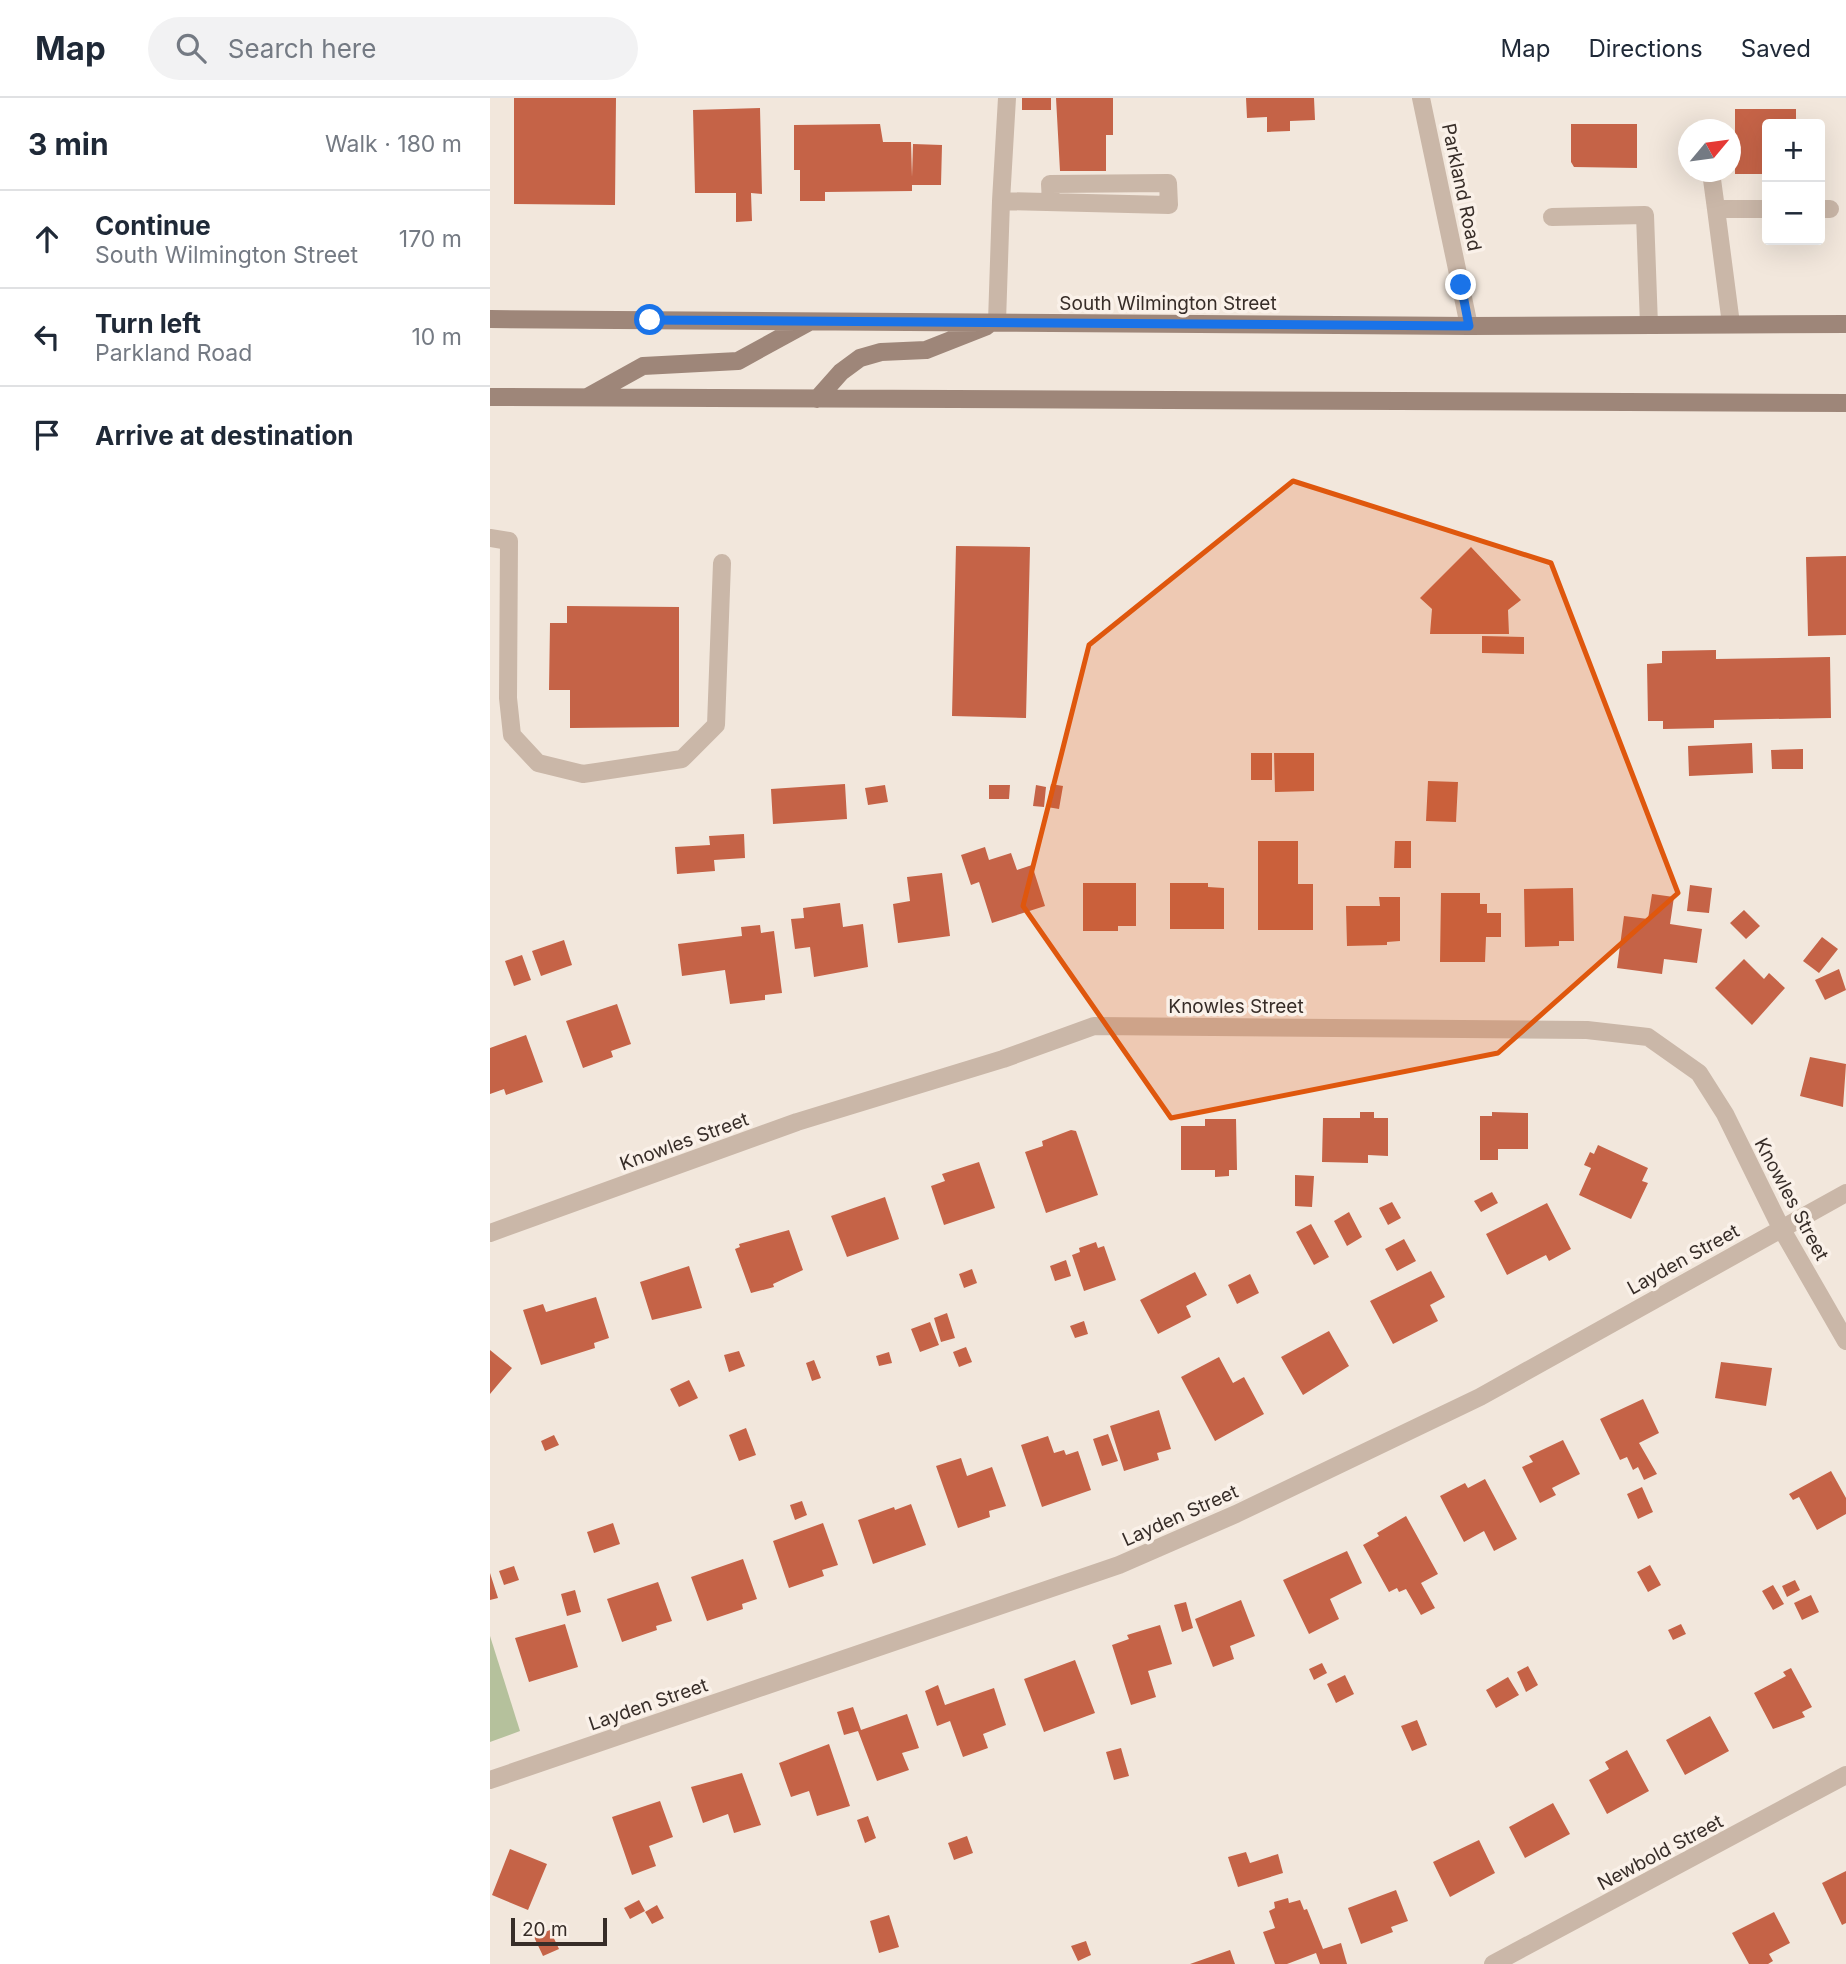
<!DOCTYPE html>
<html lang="en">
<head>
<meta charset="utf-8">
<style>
  body { margin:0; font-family:Inter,sans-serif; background:#f2f2f3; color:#1f2937 }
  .controls { position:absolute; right:21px; top:21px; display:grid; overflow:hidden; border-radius:7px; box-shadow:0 7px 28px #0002 }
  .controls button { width:63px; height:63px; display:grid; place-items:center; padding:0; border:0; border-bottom:2px solid #e0e1e3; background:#fff; color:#1f2937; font:35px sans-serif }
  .compass { position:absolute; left:1188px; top:21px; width:63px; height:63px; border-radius:50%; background:#fff; box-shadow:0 7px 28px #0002; rotate:61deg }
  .scale { position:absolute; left:21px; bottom:18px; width:96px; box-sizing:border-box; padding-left:7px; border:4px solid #372d28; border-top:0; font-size:19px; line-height:24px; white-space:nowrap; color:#372d28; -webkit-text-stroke:5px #faf1e9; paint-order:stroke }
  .stop { position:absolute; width:21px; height:21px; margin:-16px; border:5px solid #1a73e8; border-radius:50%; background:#fff }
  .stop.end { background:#1a73e8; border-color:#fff; box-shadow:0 2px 7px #0008 }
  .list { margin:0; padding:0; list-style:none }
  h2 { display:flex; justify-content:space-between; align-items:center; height:91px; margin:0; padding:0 28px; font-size:30px }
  h2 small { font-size:23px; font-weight:400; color:#747a83 }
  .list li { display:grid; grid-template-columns:46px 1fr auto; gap:21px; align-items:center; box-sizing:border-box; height:98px; padding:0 28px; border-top:2px solid #e0e1e3 }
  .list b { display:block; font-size:26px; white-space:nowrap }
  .list p { margin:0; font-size:23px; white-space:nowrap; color:#747a83 }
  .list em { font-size:23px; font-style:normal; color:#747a83 }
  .icon { flex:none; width:38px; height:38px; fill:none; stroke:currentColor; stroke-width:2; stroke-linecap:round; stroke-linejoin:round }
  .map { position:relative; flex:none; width:1356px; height:1866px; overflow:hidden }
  header { display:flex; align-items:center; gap:42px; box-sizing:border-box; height:98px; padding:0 35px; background:#fff; border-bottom:2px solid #e0e1e3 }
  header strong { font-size:33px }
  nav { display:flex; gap:38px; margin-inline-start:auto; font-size:24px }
  .search { width:490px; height:63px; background:#f2f2f3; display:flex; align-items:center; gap:18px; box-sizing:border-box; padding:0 24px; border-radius:38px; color:#747a83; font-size:26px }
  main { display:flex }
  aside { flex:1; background:#fff }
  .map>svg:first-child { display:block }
  .green { fill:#b5c19c }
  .building { fill:#c56347 }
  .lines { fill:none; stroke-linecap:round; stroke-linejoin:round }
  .lane { stroke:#cab7a8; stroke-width:18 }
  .street { stroke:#cab7a8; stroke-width:18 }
  .secondary { stroke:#9e8679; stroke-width:18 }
  .route { stroke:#1a73e8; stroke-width:9 }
  .marked { fill:#df570d; fill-opacity:0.2; stroke:#df570d; stroke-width:5; stroke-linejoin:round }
  .labels { text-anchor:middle; stroke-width:7; stroke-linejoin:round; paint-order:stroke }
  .street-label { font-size:19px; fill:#372d28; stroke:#faf1e9 }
</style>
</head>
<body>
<header>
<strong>Map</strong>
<div class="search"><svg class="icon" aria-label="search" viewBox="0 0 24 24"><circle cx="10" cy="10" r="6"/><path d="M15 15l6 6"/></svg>Search here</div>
<nav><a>Map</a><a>Directions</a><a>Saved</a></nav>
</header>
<main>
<aside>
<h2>3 min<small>Walk · 180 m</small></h2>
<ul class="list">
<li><svg class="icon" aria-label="ahead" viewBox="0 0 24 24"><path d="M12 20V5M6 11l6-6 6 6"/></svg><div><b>Continue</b><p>South Wilmington Street</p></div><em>170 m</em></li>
<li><svg class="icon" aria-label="left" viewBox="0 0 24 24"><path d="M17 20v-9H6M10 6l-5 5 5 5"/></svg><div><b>Turn left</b><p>Parkland Road</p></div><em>10 m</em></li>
<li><svg class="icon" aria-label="arrive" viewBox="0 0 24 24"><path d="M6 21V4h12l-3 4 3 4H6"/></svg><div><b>Arrive at destination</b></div></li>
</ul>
</aside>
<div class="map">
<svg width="1356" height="1866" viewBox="0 0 1356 1866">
  <rect width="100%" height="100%" fill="#f2e7dc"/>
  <path class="green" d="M0,1538L30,1633L0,1644Z"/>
  <path class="building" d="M24,0H126L125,107L24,106Z
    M532,0H561V12H532Z
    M566,0H623V37H616V73H570Z
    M756,0H824L825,22L800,23V33L777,34V19L757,20Z
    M270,10L272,96L261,95L262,123L246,124V95H205L203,12Z
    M1245,11H1306V26H1277V76H1245Z
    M390,26L393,44H421L422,79L423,46L452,47L451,87H422V93L335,94V103H310V72H304V27Z
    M1081,26H1147V70L1084,69L1081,64Z
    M466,448L540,449L536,620L462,618Z
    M981,449L1031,502L1018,512L1019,536H940L942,511L930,500Z
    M1356,458V537L1318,538L1316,459Z
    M77,508L189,509V629L80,630V592H59L60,525H77Z
    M992,538L1034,539V556L992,555Z
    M1226,552V561L1340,559L1341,620L1224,622V630L1173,631V623H1158L1157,566L1172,565V553Z
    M1262,645L1263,675L1199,678L1198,648Z
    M1313,651V671H1282L1281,652Z
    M761,655H782V682H761Z
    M784,655H824V693L785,694Z
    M938,683L968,684L966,724L936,723Z
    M355,686L357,721L283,726L281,691Z
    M561,686L573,688L569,711L557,709Z
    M395,687L398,704L378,707L375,690Z
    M499,687H520L519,701H499Z
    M546,687L556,689L554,709L543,708Z
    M254,736L255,760L224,762L225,773L187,776L185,749L220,747L219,738Z
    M768,743H808V786H823V832H768Z
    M905,743H921V770H904Z
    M495,749L499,762L521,755L527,772L542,767L555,808L502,825L489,784L481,787L471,757Z
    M452,775L460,838L408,845L403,806L420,803L417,779Z
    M593,785H646V828H628V833H593Z
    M680,785H718V789L734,790V831H680Z
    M1200,787L1222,790L1219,815L1197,813Z
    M1083,790L1084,843H1069V848L1035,849L1034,791Z
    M951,795H990V806H997V815H1011V839H996L995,864H950Z
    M1162,796L1184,799L1180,826L1212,831L1207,865L1174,861L1172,876L1127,870L1134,818L1158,821Z
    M889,799H910V843L897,844V847L857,848L856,808H890Z
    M350,805L353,829L373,826L378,869L324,879L320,849L305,851L301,821L314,820L313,810Z
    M1254,812L1270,828L1256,841L1240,825Z
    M270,827L271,835L284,833L292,895L275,897V902L240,906L235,872L192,878L188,846L252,838L251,829Z
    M1332,839L1348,851L1329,875L1313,863Z
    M74,842L82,867L51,878L42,853Z
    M32,857L41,882L24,888L15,863Z
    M1254,861L1274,881L1279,875L1295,890L1262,927L1225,890Z
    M1349,871L1356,892L1335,902L1325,882Z
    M127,906L141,946L121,953L123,959L93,970L76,923Z
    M36,937L53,984L16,997L14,991L0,996V950Z
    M1320,959L1356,966L1353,1009L1310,998Z
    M870,1014H884V1020H898V1058L878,1057V1065L832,1064L833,1020H870Z
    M1002,1014L1038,1015V1051H1008V1062H990V1018H1002Z
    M715,1021H746L747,1072H739V1078L725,1079V1072H691V1028H715Z
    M581,1032L586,1033L608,1097L556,1115L535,1054L553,1048L552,1043Z
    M1108,1047L1158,1070L1152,1083L1158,1085L1141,1121L1089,1097L1101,1070L1094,1067L1100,1054L1104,1056Z
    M489,1064L505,1110L454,1127L441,1088L455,1083L452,1076Z
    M805,1077L824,1078L822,1109L805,1108Z
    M1002,1094L1008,1105L991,1114L984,1103Z
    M395,1099L409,1141L357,1159L341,1118Z
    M902,1104L911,1120L898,1127L889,1110Z
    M1057,1105L1081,1151L1059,1163L1056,1157L1017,1177L996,1136Z
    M859,1114L872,1139L857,1148L844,1123Z
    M821,1126L839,1159L824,1167L806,1134Z
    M299,1132L313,1172L283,1186L284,1189L261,1195L245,1151L250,1149L249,1146Z
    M914,1141L926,1163L907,1173L895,1151Z
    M606,1144L608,1150L614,1148L626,1182L594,1193L582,1157L590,1154L589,1150Z
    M576,1162L581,1178L565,1183L560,1168Z
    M199,1168L212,1210L162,1222L150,1184Z
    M482,1171L487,1185L474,1190L469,1176Z
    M941,1173L955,1199L940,1207L948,1223L903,1246L880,1203Z
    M705,1174L717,1197L696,1208L701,1219L668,1236L650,1202Z
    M760,1176L769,1195L747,1206L738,1187Z
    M106,1199L119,1240L104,1245L105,1250L51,1267L33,1212L53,1206L56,1214Z
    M457,1215L465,1240L451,1244L444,1220Z
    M594,1223L598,1236L585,1240L580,1228Z
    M440,1224L449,1247L430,1254L421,1231Z
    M839,1233L859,1268L813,1297L791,1259Z
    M476,1249L482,1264L469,1269L463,1254Z
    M0,1252L22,1270L0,1296Z
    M249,1253L255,1268L239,1274L234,1257Z
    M399,1254L402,1265L389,1268L386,1258Z
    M729,1259L743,1285L754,1279L774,1316L725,1343L691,1279Z
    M324,1262L331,1280L322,1283L316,1265Z
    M1231,1264L1282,1270L1276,1308L1225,1300Z
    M199,1282L208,1300L189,1309L180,1291Z
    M1153,1301L1169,1335L1149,1345L1167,1376L1154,1382L1148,1369L1143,1372L1137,1359L1130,1362L1110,1321Z
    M669,1312L681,1351L667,1355L669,1362L634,1373L620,1328Z
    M256,1330L266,1357L249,1363L239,1337Z
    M618,1336L628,1363L612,1368L603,1341Z
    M64,1337L69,1347L55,1353L51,1343Z
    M558,1338L564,1355L574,1352L576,1357L588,1353L601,1392L552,1409L531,1347Z
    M1073,1342L1090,1376L1062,1390L1066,1397L1050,1405L1032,1369L1043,1364L1039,1358Z
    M471,1360L477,1378L502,1369L516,1408L499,1413L500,1419L468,1430L446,1368Z
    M1341,1373L1356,1400V1416L1327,1432L1309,1399L1303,1402L1299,1396Z
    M995,1381L1027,1441L1004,1453L994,1433L974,1444L950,1398L975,1385L978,1390Z
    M1152,1389L1163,1414L1148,1421L1137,1396Z
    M312,1403L317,1417L305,1422L300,1407Z
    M421,1406L436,1447L383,1466L368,1422L404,1409L405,1412Z
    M916,1418L948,1476L931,1485L945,1510L931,1517L916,1491L909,1494L907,1490L899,1494L873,1447L889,1438L887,1435Z
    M123,1425L130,1446L104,1455L97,1434Z
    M333,1425L348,1467L332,1472L334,1478L299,1490L283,1443Z
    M857,1453L872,1485L840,1501L849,1521L819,1536L793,1482Z
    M253,1461L267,1501L252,1506L253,1511L217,1523L201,1479Z
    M1160,1467L1171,1487L1158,1494L1147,1474Z
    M24,1468L29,1482L14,1487L9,1473Z
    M0,1475L8,1500L0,1502Z
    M1305,1482L1310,1492L1297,1499L1292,1488Z
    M168,1484L182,1523L166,1528L167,1532L132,1544L117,1501Z
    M1283,1487L1294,1506L1283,1512L1272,1493Z
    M85,1492L91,1514L77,1518L71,1496Z
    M1321,1497L1329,1514L1312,1522L1304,1505Z
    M751,1502L765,1538L740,1548L744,1561L723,1569L705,1521Z
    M696,1504L703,1530L692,1534L684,1507Z
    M75,1526L88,1569L39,1584L25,1540Z
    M1191,1526L1196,1536L1183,1542L1178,1532Z
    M670,1527L682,1566L658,1573L666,1599L641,1607L622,1547L639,1541L637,1537Z
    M585,1562L605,1615L554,1634L534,1581Z
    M832,1565L837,1575L824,1582L819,1571Z
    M1038,1568L1048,1587L1036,1594L1027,1574Z
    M1301,1570L1322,1609L1312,1614L1315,1619L1283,1631L1264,1595L1296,1578L1293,1574Z
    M855,1577L864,1596L846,1605L837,1586Z
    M1018,1579L1029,1597L1006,1610L996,1592Z
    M448,1587L455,1607L504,1590L516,1627L493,1636L498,1650L473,1659L460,1623L447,1628L435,1593Z
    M363,1609L371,1632L417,1616L429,1650L412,1655L419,1672L387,1683L368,1633L354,1637L347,1614Z
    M1220,1618L1239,1653L1195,1677L1176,1642Z
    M927,1622L937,1647L922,1653L911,1628Z
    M339,1646L360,1708L327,1718L319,1693L301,1699L289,1665Z
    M631,1650L639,1678L624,1682L616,1654Z
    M1137,1652L1159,1693L1117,1716L1099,1682L1119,1671L1115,1664Z
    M252,1675L271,1727L244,1735L238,1716L213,1725L201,1689Z
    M170,1703L183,1739L159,1748L166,1768L142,1777L122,1719Z
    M1063,1705L1080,1736L1035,1760L1019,1729Z
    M378,1718L386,1740L375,1745L367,1722Z
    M477,1738L483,1755L464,1762L458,1745Z
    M989,1742L1005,1775L960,1799L943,1764Z
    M20,1751L57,1766L38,1812L2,1797Z
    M756,1754L760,1765L788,1756L793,1775L748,1789L738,1759Z
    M1356,1773V1825L1352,1827L1332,1785Z
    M906,1792L918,1823L901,1829L903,1834L871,1846L858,1810Z
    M798,1800L799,1805L810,1802L814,1812L817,1811L833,1851L851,1845L857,1866H830L826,1855L797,1866H785L773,1834L785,1830L779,1813L785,1810L784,1804Z
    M149,1802L155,1813L140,1821L134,1810Z
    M167,1807L174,1820L162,1826L155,1814Z
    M1284,1814L1300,1845L1279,1856L1283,1863L1278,1866H1259L1242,1835Z
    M399,1817L409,1849L389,1855L380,1823Z
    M60,1832L69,1851L53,1858L44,1839Z
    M596,1843L601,1857L588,1863L581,1848Z
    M740,1852L745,1866H700Z"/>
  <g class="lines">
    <path class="lane" d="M1221,74L1226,111
      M511,103L517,0
      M1330,111H1340
      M1062,119L1155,117L1159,227
      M507,224L511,103L679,107L678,85L560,86L561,104
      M1241,226L1226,111H1277
      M0,440L19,443L18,600L22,637L48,665L93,676L192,661L226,627L232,465"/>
    <path class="street" d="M931,0L979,228
      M0,1135L307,1024L513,961L604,928L1097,932L1158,939L1209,975L1235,1016L1291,1130L1356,1243
      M0,1682L629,1467L746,1416L990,1299L1356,1095
      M1003,1866L1356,1677"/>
    <path class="secondary" d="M0,221L979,228L1356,226
      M99,298L153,268L248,263L319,224
      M0,299L1356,305
      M327,301L351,274L370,260L391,254L436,252L497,228"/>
  </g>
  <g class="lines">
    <path class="route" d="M160,222L979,228L971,187"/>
  </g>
  <path class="marked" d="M803,383L1061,465L1188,795L1008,955L681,1020L533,808L599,547Z"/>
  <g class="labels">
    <g class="street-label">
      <text transform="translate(972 89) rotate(78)" y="7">Parkland Road</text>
      <text x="678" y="212">South Wilmington Street</text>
      <text x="746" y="915">Knowles Street</text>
      <text transform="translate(194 1043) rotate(-20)" y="7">Knowles Street</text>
      <text transform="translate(1302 1101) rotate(62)" y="7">Knowles Street</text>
      <text transform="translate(1193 1161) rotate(-29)" y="7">Layden Street</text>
      <text transform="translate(690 1417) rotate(-24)" y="7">Layden Street</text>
      <text transform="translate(158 1606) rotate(-19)" y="7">Layden Street</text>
      <text transform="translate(1170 1754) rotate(-28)" y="7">Newbold Street</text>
    </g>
  </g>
</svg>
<div class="controls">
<button>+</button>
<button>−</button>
</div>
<svg class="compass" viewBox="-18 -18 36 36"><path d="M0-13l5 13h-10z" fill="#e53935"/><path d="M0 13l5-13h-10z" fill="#747a83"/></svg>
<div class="scale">20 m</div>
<div class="stop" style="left:160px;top:222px"></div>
<div class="stop end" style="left:971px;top:187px"></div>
</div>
</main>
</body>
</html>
